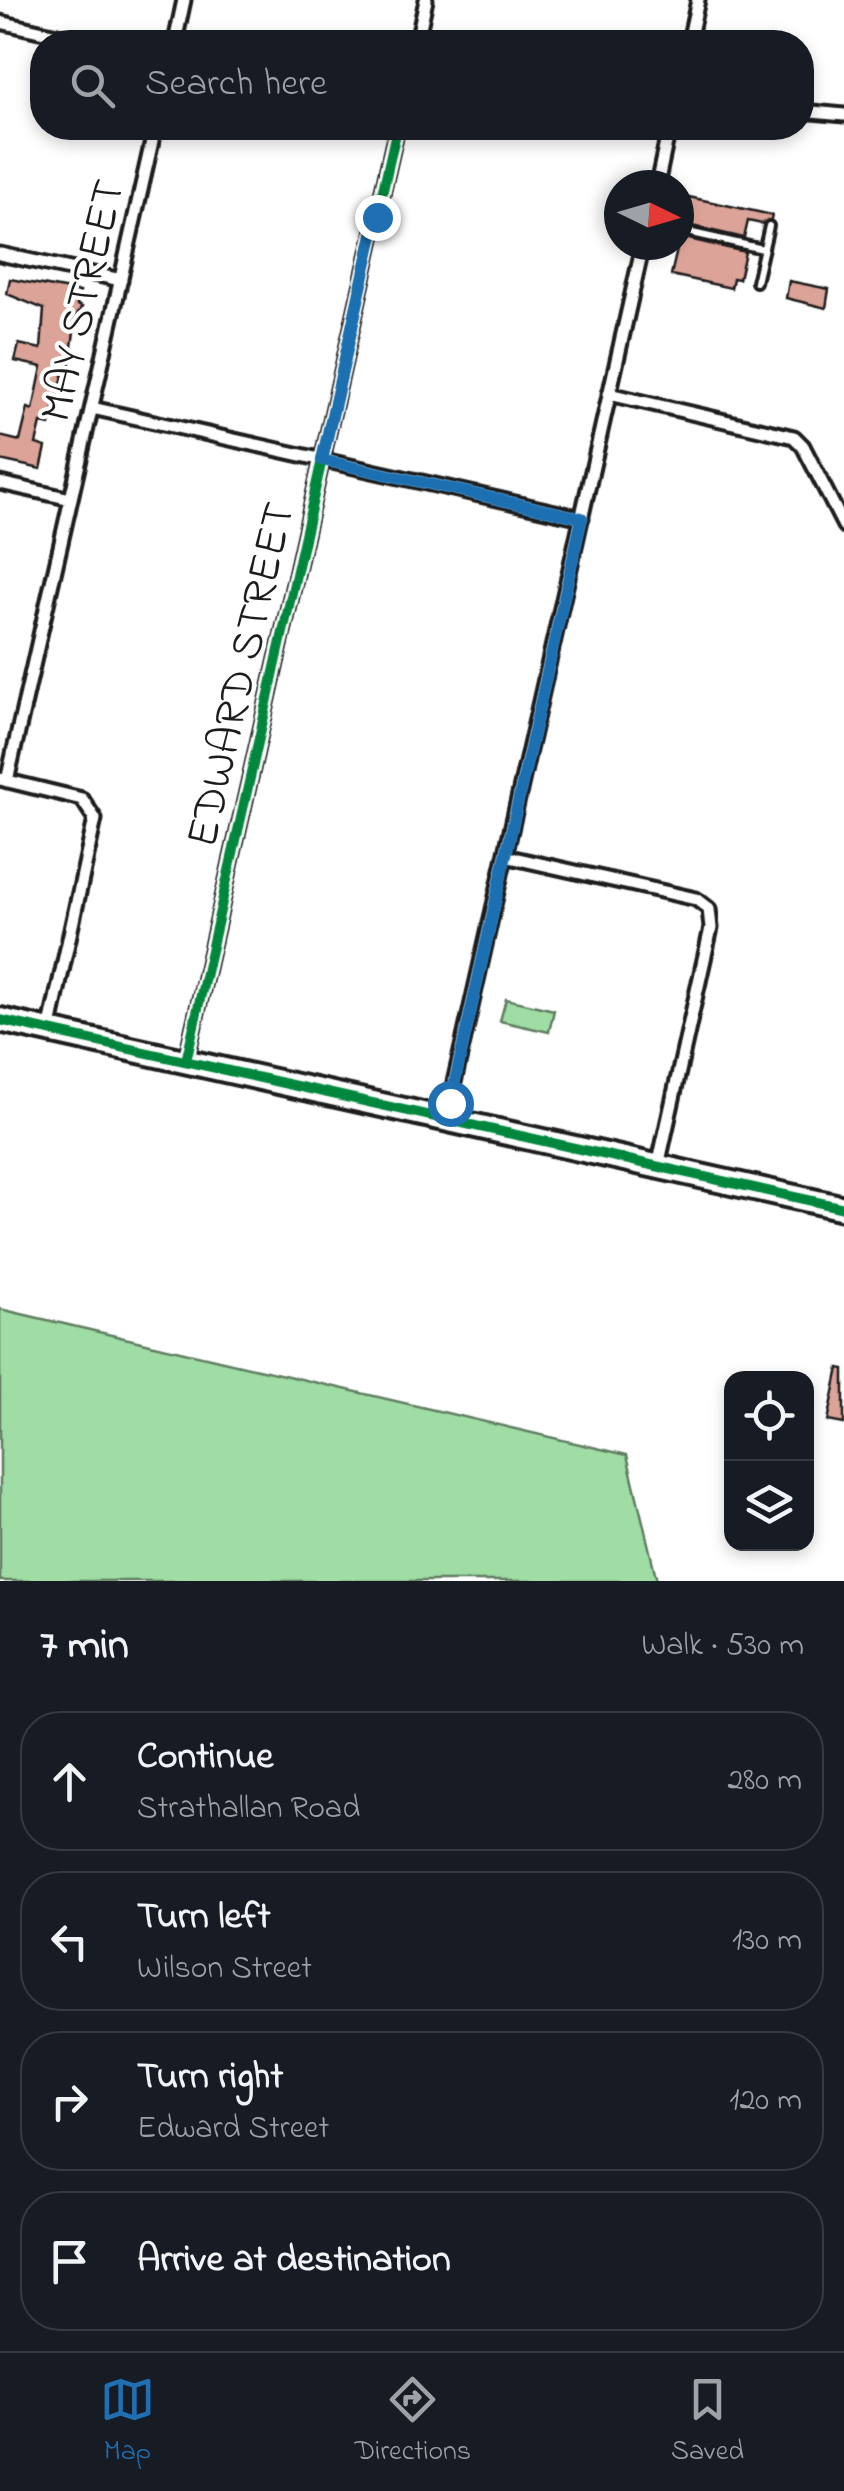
<!DOCTYPE html>
<html lang="en">
<head>
<meta charset="utf-8">
<style>
  body { margin:0; font-family:"Indie Flower",sans-serif; background:#242831; color:#f1f3f6 }
  .controls { position:absolute; right:30px; bottom:30px; display:grid; overflow:hidden; border-radius:20px; box-shadow:0 5px 15px #0003 }
  .controls button { width:90px; height:90px; display:grid; place-items:center; padding:0; border:0; border-bottom:2px solid #363941; background:#171b24; color:#f1f3f6; font:50px sans-serif }
  .compass { position:absolute; left:604px; top:170px; width:90px; height:90px; border-radius:50%; background:#171b24; box-shadow:0 5px 15px #0003; rotate:95deg }
  .stop { position:absolute; width:30px; height:30px; margin:-22px; border:8px solid #1f6fb2; border-radius:50%; background:#fff }
  .stop.end { background:#1f6fb2; border-color:#fff; box-shadow:0 2px 10px #0008 }
  .list { margin:0; padding:0; list-style:none }
  h2 { display:flex; justify-content:space-between; align-items:center; height:130px; margin:0; padding:0 40px; font-size:42px }
  h2 small { font-size:32px; font-weight:400; color:#9ea1a6 }
  .list li { display:grid; grid-template-columns:65px 1fr auto; gap:30px; align-items:center; box-sizing:border-box; height:140px; margin:0 20px 20px; padding:0 20px; border:2px solid #363941; border-radius:40px }
  .list b { display:block; font-size:38px; white-space:nowrap }
  .list p { margin:0; font-size:32px; white-space:nowrap; color:#9ea1a6 }
  .list em { font-size:32px; font-style:normal; color:#9ea1a6 }
  .icon { flex:none; width:55px; height:55px; fill:none; stroke:currentColor; stroke-width:2; stroke-linecap:round; stroke-linejoin:round }
  .map { position:relative; flex:none; width:844px; height:1581px; overflow:hidden }
  .search { position:absolute; background:#171b24; box-shadow:0 5px 15px #0003; left:30px; right:30px; top:30px; height:110px; display:flex; align-items:center; gap:25px; box-sizing:border-box; padding:0 35px; border-radius:40px; color:#9ea1a6; font-size:38px }
  .sheet { height:770px; background:#171b24 }
  nav { display:flex; justify-content:space-around; align-items:center; box-sizing:border-box; height:140px; border-top:2px solid #363941; background:#171b24; font-size:28px; color:#9ea1a6 }
  nav a { display:grid; justify-items:center; gap:5px }
  nav .on { color:#1f6fb2 }
  .map>svg:first-child { display:block }
  .green { fill:#9fdda5; stroke:#5e7c60; stroke-width:2.5 }
  .building { fill:#dca398; stroke:#1c1c1c; stroke-width:2.5 }
  .lines { fill:none; stroke-linecap:round; stroke-linejoin:round }
  .lane-casing { stroke:#1c1c1c; stroke-width:14 }
  .street-casing { stroke:#1c1c1c; stroke-width:19 }
  .highway-casing { stroke:#1c1c1c; stroke-width:30 }
  .lane { stroke:#fff; stroke-width:6 }
  .street { stroke:#fff; stroke-width:11 }
  .highway { stroke:#fff; stroke-width:22 }
  .cycleway-casing { stroke:#fff; stroke-width:16 }
  .cycleway { stroke:#00873e; stroke-width:10 }
  .route { stroke:#1f6fb2; stroke-width:12 }
  .labels { text-anchor:middle; stroke-width:8; stroke-linejoin:round; paint-order:stroke }
  .street-label { font-size:45px; fill:#1c1c1c; stroke:#fff }
</style>
</head>
<body>
<div class="map">
<svg width="844" height="1581" viewBox="0 0 844 1581">
  <rect width="100%" height="100%" fill="#fff"/>
  <filter id="ink" filterUnits="userSpaceOnUse"><feTurbulence type="fractalNoise" baseFrequency=".01" numOctaves="2"/><feDisplacementMap in="SourceGraphic" scale="20" xChannelSelector="R" yChannelSelector="G"/><feConvolveMatrix kernelMatrix="1 2 1 2 8 2 1 2 1" color-interpolation-filters="sRGB"/></filter>
  <g filter="url(#ink)">
    <path class="green" d="M506,999L554,1010L549,1032L500,1021Z
      M0,1309L627,1455L657,1581H0Z"/>
    <path class="building" d="M689,197L772,215L771,219L762,224L748,221L744,238L683,224Z
      M680,237L745,252L739,279L733,278L731,288L671,275Z
      M10,279L80,292L77,305L82,307L76,317L69,369L65,368L50,425L41,423L36,444L46,447L41,469L0,460V436L20,441L28,408L33,410L42,367L15,361L19,344L41,349L44,309L7,294Z
      M789,281L829,289L826,308L786,298Z
      M839,1368L844,1369V1424L828,1421Z"/>
    <g class="lines">
      <defs>
        <path id="lane" d="M679,230L763,249
          M756,282L769,226"/>
        <path id="street" d="M0,22L88,42
          M175,42L184,0
          M417,42L426,0
          M689,42L698,0
          M802,111L844,115
          M657,185L669,128
          M0,254L121,280
          M609,394L794,437L803,446L844,526
          M92,408L582,518
          M0,483L71,499
          M0,779L82,799L95,819L49,1031
          M7,781L155,128
          M505,856L696,899L709,909L711,928L658,1166
          M186,1061L397,128
          M446,1118L643,245"/>
        <path id="highway" d="M0,1020L844,1208"/>
      </defs>
      <use href="#lane" class="lane-casing"/>
      <use href="#street" class="street-casing"/>
      <use href="#highway" class="highway-casing"/>
      <use href="#lane" class="lane"/>
      <use href="#street" class="street"/>
      <use href="#highway" class="highway"/>
      <defs>
        <path id="cycleway" d="M0,1020L844,1208
          M186,1061L397,128"/>
      </defs>
      <use href="#cycleway" class="cycleway-casing"/>
      <use href="#cycleway" class="cycleway"/>
    </g>
  </g>
  <g class="lines" filter="url(#ink)">
    <path class="route" d="M377,217L322,460L582,518L450,1103"/>
  </g>
  <g class="labels">
    <g class="street-label">
      <text transform="translate(80 300) rotate(-77)" y="16">MAY STREET</text>
      <text transform="translate(238 674) rotate(-77)" y="16">EDWARD STREET</text>
    </g>
  </g>
</svg>
<div class="controls">
<button><svg class="icon" aria-label="locate" viewBox="0 0 24 24"><circle cx="12" cy="12" r="6"/><path d="M12 2v4M12 18v4M2 12h4M18 12h4"/></svg></button>
<button><svg class="icon" aria-label="layers" viewBox="0 0 24 24"><path d="M12 4l9 5-9 5-9-5zM3 14l9 5 9-5"/></svg></button>
</div>
<svg class="compass" viewBox="-18 -18 36 36"><path d="M0-13l5 13h-10z" fill="#e53935"/><path d="M0 13l5-13h-10z" fill="#9ea1a6"/></svg>
<div class="stop" style="left:450px;top:1103px"></div>
<div class="stop end" style="left:377px;top:217px"></div>
<div class="search"><svg class="icon" aria-label="search" viewBox="0 0 24 24"><circle cx="10" cy="10" r="6"/><path d="M15 15l6 6"/></svg>Search here</div>
</div>
<section class="sheet">
<h2>7 min<small>Walk · 530 m</small></h2>
<ul class="list">
<li><svg class="icon" aria-label="ahead" viewBox="0 0 24 24"><path d="M12 20V5M6 11l6-6 6 6"/></svg><div><b>Continue</b><p>Strathallan Road</p></div><em>280 m</em></li>
<li><svg class="icon" aria-label="left" viewBox="0 0 24 24"><path d="M17 20v-9H6M10 6l-5 5 5 5"/></svg><div><b>Turn left</b><p>Wilson Street</p></div><em>130 m</em></li>
<li><svg class="icon" aria-label="right" viewBox="0 0 24 24"><path d="M7 20v-9h11M14 6l5 5-5 5"/></svg><div><b>Turn right</b><p>Edward Street</p></div><em>120 m</em></li>
<li><svg class="icon" aria-label="arrive" viewBox="0 0 24 24"><path d="M6 21V4h12l-3 4 3 4H6"/></svg><div><b>Arrive at destination</b></div></li>
</ul>
</section>
<nav>
<a class="on"><svg class="icon" aria-label="map" viewBox="0 0 24 24"><path d="M3 6l6-2 6 2 6-2v14l-6 2-6-2-6 2zM9 4v14M15 6v14"/></svg>Map</a>
<a><svg class="icon" aria-label="directions" viewBox="0 0 24 24"><path d="M12 3l9 9-9 9-9-9zM9 14v-3h6M13 9l2 2-2 2"/></svg>Directions</a>
<a><svg class="icon" aria-label="saved" viewBox="0 0 24 24"><path d="M7 4h10v16l-5-4-5 4z"/></svg>Saved</a>
</nav>
</body>
</html>
